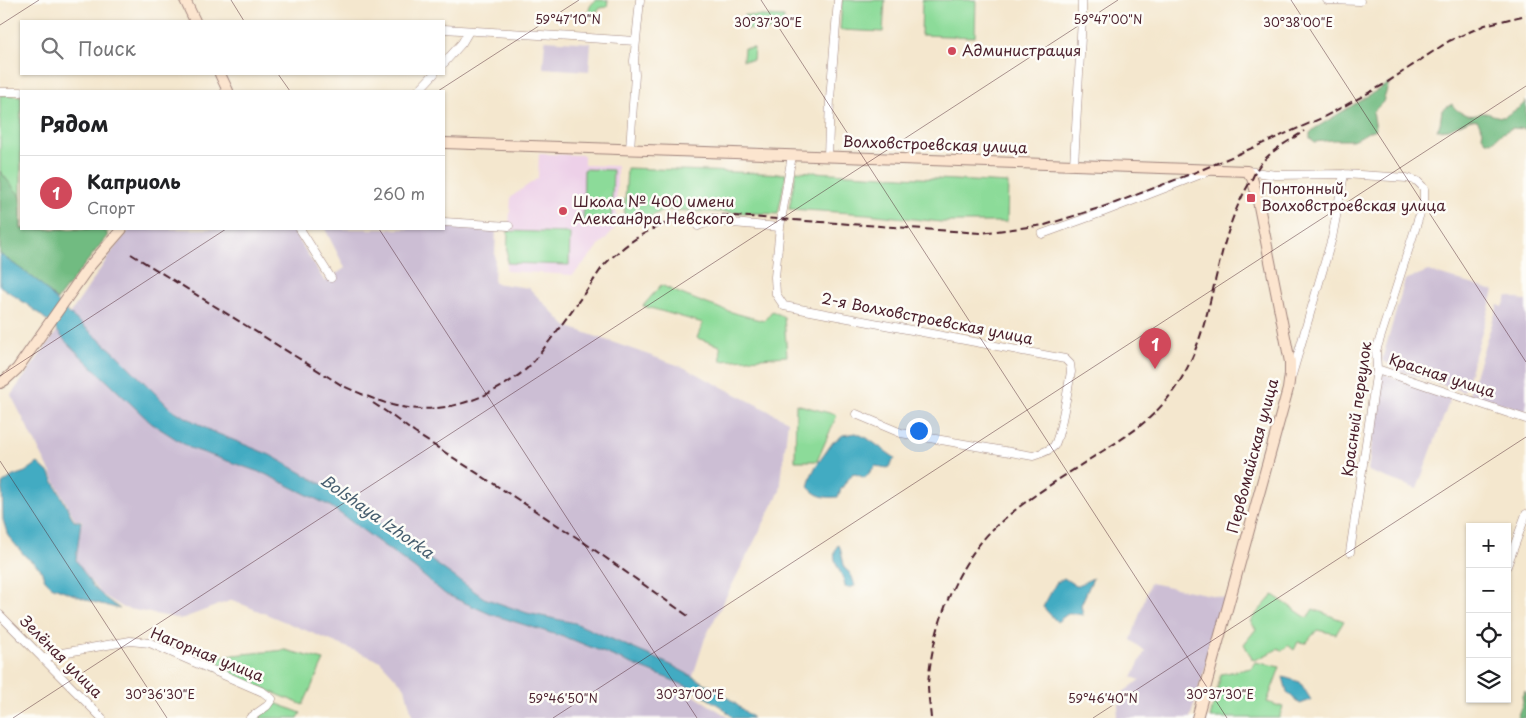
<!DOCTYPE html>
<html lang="ru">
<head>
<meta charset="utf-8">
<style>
  body { margin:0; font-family:"Playpen Sans",sans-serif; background:#f2f2f2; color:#202124 }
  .controls { position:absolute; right:15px; bottom:15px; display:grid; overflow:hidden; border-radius:0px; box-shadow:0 1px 4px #0004 }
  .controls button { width:45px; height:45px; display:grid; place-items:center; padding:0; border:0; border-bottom:1px solid #e0e0e0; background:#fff; color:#202124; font:25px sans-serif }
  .you { position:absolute; left:918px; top:430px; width:18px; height:18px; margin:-12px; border:4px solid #fff; border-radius:50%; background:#1a73e8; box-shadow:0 0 0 8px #1a73e833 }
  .badge { display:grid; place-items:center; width:32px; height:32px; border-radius:50%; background:#d1495b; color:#fff; font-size:16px; font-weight:700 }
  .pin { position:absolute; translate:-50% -41px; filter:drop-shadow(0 1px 2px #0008) }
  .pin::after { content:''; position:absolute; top:26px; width:18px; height:15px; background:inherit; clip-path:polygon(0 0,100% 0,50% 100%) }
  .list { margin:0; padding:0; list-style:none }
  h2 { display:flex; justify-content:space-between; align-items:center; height:65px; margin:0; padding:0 20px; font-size:21px }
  h2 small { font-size:16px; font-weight:400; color:#757577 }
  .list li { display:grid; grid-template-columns:32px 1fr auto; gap:15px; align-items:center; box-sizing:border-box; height:75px; padding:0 20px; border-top:1px solid #e0e0e0 }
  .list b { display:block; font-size:19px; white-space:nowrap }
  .list p { margin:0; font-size:16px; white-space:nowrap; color:#757577 }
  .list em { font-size:16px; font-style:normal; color:#757577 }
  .icon { flex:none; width:28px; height:28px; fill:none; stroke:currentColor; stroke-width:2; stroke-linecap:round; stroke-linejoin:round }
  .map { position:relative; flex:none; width:1526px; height:718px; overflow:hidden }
  .search { position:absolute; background:#fff; box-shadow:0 1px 4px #0004; left:20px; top:20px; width:425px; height:55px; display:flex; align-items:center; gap:12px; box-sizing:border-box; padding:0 18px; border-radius:0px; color:#757577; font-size:19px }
  .panel { position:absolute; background:#fff; box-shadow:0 1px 4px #0004; left:20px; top:90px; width:425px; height:140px; border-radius:0px }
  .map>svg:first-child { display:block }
  .built { fill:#edd0e8 }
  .industrial { fill:#ccbed4 }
  .green { fill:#8cdb99; stroke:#6b7d62 }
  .forest { fill:#71bb81; stroke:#5e6d56 }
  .water { fill:#43abc2; stroke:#466576 }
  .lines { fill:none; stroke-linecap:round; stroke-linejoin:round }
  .street-casing { stroke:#9f837c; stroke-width:9 }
  .secondary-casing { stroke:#9f837c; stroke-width:12 }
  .street { stroke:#fff; stroke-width:8 }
  .secondary { stroke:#fce5cf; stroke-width:10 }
  .rail { stroke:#4a1f2b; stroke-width:2; stroke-dasharray:8 4; stroke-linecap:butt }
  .ticks { fill:none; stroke:#4a1f2b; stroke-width:1; stroke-opacity:0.45 }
  .poi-dot { fill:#d1495b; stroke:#fdfcf7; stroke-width:2 }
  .labels { text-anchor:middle; stroke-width:5; stroke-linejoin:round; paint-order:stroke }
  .poi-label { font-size:15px; fill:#4a1f2b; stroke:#fdfcf7; text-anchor:start }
  .street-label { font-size:15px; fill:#4a1f2b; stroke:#fdfcf7 }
  .water-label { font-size:16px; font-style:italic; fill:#475e6f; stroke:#fdfcf7 }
  .ticks-label { font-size:12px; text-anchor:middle; fill:#4a1f2b; stroke:#fdfcf7; stroke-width:5; stroke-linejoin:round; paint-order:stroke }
</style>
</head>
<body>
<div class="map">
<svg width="1526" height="718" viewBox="0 0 1526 718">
  <rect width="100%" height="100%" fill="#fdfcf7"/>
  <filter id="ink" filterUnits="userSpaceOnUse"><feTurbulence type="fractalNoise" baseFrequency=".02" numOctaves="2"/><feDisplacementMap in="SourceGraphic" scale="10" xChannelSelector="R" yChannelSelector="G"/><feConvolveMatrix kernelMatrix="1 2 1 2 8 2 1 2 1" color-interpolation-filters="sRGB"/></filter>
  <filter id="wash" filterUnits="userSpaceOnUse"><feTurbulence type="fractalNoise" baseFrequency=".0096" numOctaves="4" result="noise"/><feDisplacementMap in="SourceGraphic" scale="20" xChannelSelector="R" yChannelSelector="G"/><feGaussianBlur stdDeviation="1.12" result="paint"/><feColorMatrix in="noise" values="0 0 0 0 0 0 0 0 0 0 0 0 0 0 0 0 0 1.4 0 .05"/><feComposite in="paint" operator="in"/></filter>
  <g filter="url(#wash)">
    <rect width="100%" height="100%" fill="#f4e7ce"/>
    <path class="built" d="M539,154L584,155V165L617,166L616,227L573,275L506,271L511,197L538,178Z"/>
    <path class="industrial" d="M545,40L591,43L589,71L543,68Z
      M444,226L496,228L494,283L529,288L566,326L683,367L788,421L780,491L705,638L688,692L730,718H413L405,688L380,661L232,600L181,619L124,608L101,594L77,564V549L82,520H75L11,395L81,298L113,250L130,229H292L325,282L345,268L325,229H444Z
      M1428,271L1494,291L1464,392L1400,371L1382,360L1405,280Z
      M1507,296L1526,301V411L1469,394L1498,305L1503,307Z
      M1381,373L1451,397L1417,489L1368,471Z
      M1150,583L1226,598L1190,718H1116L1122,693L1140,680L1132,677L1145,651L1131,640Z"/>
    <path class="green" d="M597,0H608L607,7L601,8L594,13V18H589C588,10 589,4 597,0Z
      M842,0H885L883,32L840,30Z
      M922,0H976L975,37L921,35Z
      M744,15L784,17L783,31L743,29Z
      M744,48H754L753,60H743Z
      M0,95L21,96V229H110L57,300L39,282L0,254Z
      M627,168L786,174L778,214L664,210L648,218L624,219Z
      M584,169L613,170L611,221H583Z
      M796,171L1008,183L1007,222H941L867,214L789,209Z
      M508,231L570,233L569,265L507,263Z
      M661,285C695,301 728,312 764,321L772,311L784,317L787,356L721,361L720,346L697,338L703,323L643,306Z
      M796,404L837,415L817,461H795Z
      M1273,595L1307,618L1313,609L1344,621L1336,634L1317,630L1306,643L1298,642L1294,650L1288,645L1282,651L1278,648L1276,650L1255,660L1252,659L1244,644L1256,629L1250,621Z
      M285,650L324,660L303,705L209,666L212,657Z
      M1255,662L1280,667L1267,702L1283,707L1279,718H1210L1221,674L1251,668Z
      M275,703L301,713L298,718H255Z"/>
    <path class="forest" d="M1389,83L1383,102L1373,112L1376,129L1370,131L1358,138L1352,140H1333L1315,142L1310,138V133L1314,129Z
      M1526,101V129L1512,128L1501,134L1492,142L1486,141L1482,136L1483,130L1477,120L1471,119L1449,129L1437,130L1440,124L1442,110L1452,104C1456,112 1467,117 1477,115C1482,113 1479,113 1485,113C1492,114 1496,117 1505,117C1511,111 1521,109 1526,101Z
      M0,171L21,197V229H101L108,235L57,300L39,282L0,254Z
      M1525,691L1526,692V718H1517L1523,702L1522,696Z"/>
    <path class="water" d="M0,254L39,282L65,310L114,352L171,409L211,431L270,455L334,491L484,598L527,613L575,623L671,665L721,692L753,718H733L723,708L689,687L573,640L490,614L445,594L414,568L330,506L265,474L190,448L151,423L66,342C47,316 26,304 0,286Z
      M856,433L867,438L895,458L888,468L875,466L865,478L853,473L841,489L838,497C824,498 817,497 808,487L811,476L816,466L833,442L843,435Z
      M38,463L50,474L74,521H81L76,560L92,585L105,598L120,609L93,602L51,586L45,580L40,568L25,556L8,536L3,520L2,484L13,476L25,472Z
      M838,545L840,547L845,569C851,572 853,579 855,586L848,588L845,587C845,574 827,559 838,545Z
      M1064,578L1076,586L1093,578L1081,605L1083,615L1069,613L1057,622L1043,607L1056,583Z
      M1283,677L1300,682L1311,700L1300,704L1287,692Z"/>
  </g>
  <g filter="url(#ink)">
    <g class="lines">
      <defs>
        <path id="street" d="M1327,0L1360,1
          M444,29L636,41
          M444,63L462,43L469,31
          M418,91L434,74
          M0,92H21
          M630,149L635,75L634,61L640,0
          M792,155L780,227L775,277L776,294L784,306L1065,359L1070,364L1071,372C1068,387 1061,436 1054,446C1049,451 1039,454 1033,456L901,433L856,414
          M828,156L830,99L838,0
          M1074,165L1082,18V0
          M1247,171L1276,175L1344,174L1407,178L1417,181L1422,186L1424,189V201L1376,351L1377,369L1350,552
          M444,222L509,226
          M698,226L710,221L780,227
          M300,229L331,278
          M1042,234L1103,212L1209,171
          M1377,369L1526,419
          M1292,375L1332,238L1344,174
          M1507,566L1526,514
          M0,615L102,718
          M43,659L56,654L130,641L150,643L263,692L272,699L267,706L250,718"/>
        <path id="secondary" d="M185,0L195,21
          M220,74L228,91
          M444,143L1247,171L1252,178L1257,196L1290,362V374L1288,389L1197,718
          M0,383L5,380L17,369L88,268L122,229"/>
      </defs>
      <use href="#street" class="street-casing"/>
      <use href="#secondary" class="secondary-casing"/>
      <use href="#street" class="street"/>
      <use href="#secondary" class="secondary"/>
      <path class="rail" d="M131,254L343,386C359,393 375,400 392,405C438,417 488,400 524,371C534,363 543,349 551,339C564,322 576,304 589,287C595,279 600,269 607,262C643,228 670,217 720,215L981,233L1045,225L1115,203L1201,170L1322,118L1383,85L1449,41L1485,25L1526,15
        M373,403L388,413L415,433L579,539L691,618
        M931,718C930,707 928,695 928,684C932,631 954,568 992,530C1020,503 1055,482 1087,461C1124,437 1150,425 1176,387C1218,325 1211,243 1252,179C1255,172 1259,165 1264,160C1275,148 1291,140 1304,131"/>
    </g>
  </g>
  <path class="ticks" d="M231,0L244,21M761,0L1227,718M1291,0L1526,362M0,25L39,0M278,74L290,91M438,91L579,0M379,229L697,718M0,376L226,229M0,461L167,718M13,718L1118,0M553,718L1526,86M1093,718L1526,437"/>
  <g class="poi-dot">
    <circle cx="952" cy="51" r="5"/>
    <rect x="1246" y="193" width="10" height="10" rx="2.5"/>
    <circle cx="563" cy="211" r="5"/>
  </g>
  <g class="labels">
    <g class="poi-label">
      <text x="962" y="56">Администрация</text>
      <text x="1261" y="194">Понтонный,<tspan x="1261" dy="17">Волховстроевская улица</tspan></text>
      <text x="573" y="207">Школа № 400 имени<tspan x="573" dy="17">Александра Невского</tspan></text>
    </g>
    <g class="street-label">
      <text transform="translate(935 145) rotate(2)" y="5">Волховстроевская улица</text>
      <text transform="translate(927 319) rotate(11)" y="5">2-я Волховстроевская улица</text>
      <text transform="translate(1442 376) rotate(18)" y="5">Красная улица</text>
      <text transform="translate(1357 409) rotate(-82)" y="5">Красный переулок</text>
      <text transform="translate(1253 456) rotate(-75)" y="5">Первомайская улица</text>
      <text transform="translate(207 655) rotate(22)" y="5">Нагорная улица</text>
      <text transform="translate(61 657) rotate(45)" y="5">Зелёная улица</text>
    </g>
    <g class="water-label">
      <text transform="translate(377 516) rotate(35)" y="6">Bolshaya Izhorka</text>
    </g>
  </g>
  <g class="ticks-label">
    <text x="568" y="24">59°47'10"N</text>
    <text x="1108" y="24">59°47'00"N</text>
    <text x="1298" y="27">30°38'00"E</text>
    <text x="768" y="27">30°37'30"E</text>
    <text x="160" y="699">30°36'30"E</text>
    <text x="690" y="699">30°37'00"E</text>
    <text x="1220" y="699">30°37'30"E</text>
    <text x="563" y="703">59°46'50"N</text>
    <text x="1103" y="703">59°46'40"N</text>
  </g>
</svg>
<div class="controls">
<button>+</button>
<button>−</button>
<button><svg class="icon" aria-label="locate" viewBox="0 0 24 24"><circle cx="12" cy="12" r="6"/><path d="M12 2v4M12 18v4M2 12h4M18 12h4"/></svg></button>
<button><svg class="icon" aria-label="layers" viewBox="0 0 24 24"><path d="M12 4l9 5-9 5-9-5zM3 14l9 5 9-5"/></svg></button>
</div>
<div class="you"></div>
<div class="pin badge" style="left:1155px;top:369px">1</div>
<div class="search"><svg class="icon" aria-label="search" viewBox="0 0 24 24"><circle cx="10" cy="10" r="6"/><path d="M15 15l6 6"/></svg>Поиск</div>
<section class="panel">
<h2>Рядом<small></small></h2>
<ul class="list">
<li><span class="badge">1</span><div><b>Каприоль</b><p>Спорт</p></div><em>260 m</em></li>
</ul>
</section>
</div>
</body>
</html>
